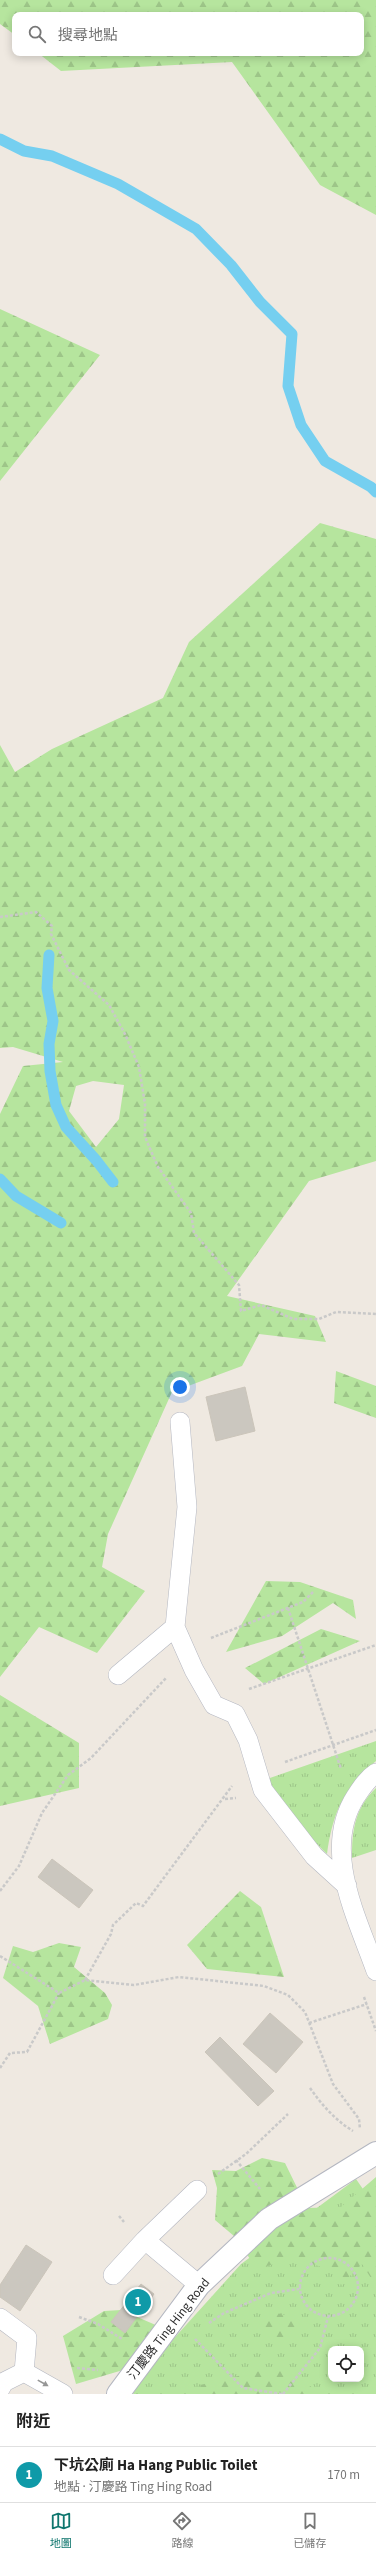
<!DOCTYPE html>
<html lang="zh-TW">
<head>
<meta charset="utf-8">
<style>
  body { margin:0; font-family:"Source Sans 3","Noto Sans TC",sans-serif; background:#f2f2f2; color:#222 }
  .controls { position:absolute; right:12px; bottom:12px; display:grid; overflow:hidden; border-radius:8px; box-shadow:0 2px 10px #0003 }
  .controls button { width:36px; height:36px; display:grid; place-items:center; padding:0; border:0; border-bottom:1px solid #e0e0e0; background:#fff; color:#222; font:20px sans-serif }
  .you { position:absolute; left:180px; top:1387px; width:14px; height:14px; margin:-10px; border:3px solid #fff; border-radius:50%; background:#1a73e8; box-shadow:0 0 0 6px #1a73e833 }
  .badge { display:grid; place-items:center; width:26px; height:26px; border-radius:50%; background:#0f766e; color:#fff; font-size:13px; font-weight:700 }
  .pin { position:absolute; translate:-50% -50%; border:2px solid #fff; box-shadow:0 1px 4px #0006 }
  .list { margin:0; padding:0; list-style:none }
  h2 { display:flex; justify-content:space-between; align-items:center; height:52px; margin:0; padding:0 16px; font-size:17px }
  h2 small { font-size:13px; font-weight:400; color:#767676 }
  .list li { display:grid; grid-template-columns:26px 1fr auto; gap:12px; align-items:center; box-sizing:border-box; height:56px; padding:0 16px; border-top:1px solid #e0e0e0 }
  .list b { display:block; font-size:15px; white-space:nowrap }
  .list p { margin:0; font-size:13px; white-space:nowrap; color:#767676 }
  .list em { font-size:13px; font-style:normal; color:#767676 }
  .icon { flex:none; width:22px; height:22px; fill:none; stroke:currentColor; stroke-width:2; stroke-linecap:round; stroke-linejoin:round }
  .map { position:relative; flex:none; width:376px; height:2394px; overflow:hidden }
  .search { position:absolute; background:#fff; box-shadow:0 2px 10px #0003; left:12px; right:12px; top:12px; height:44px; display:flex; align-items:center; gap:10px; box-sizing:border-box; padding:0 14px; border-radius:8px; color:#767676; font-size:15px }
  .sheet { height:108px; background:#fff }
  nav { display:flex; justify-content:space-around; align-items:center; box-sizing:border-box; height:56px; border-top:1px solid #e0e0e0; background:#fff; font-size:11px; color:#767676 }
  nav a { display:grid; justify-items:center; gap:2px }
  nav .on { color:#0f766e }
  .map>svg:first-child { display:block }
  .grass { fill:url(#grass-tufts); fill-rule:evenodd }
  .forest { fill:url(#forest-firs); fill-rule:evenodd }
  .lines { fill:none; stroke-linecap:round; stroke-linejoin:round }
  .stream { stroke:#75cff0; stroke-width:11 }
  .building { fill:#cbc7bf; stroke:#cbc5ba }
  .lane-casing { stroke:#b4b7c1; stroke-width:20 }
  .street-casing { stroke:#b4b7c1; stroke-width:24 }
  .path { stroke:#c9c9c9; stroke-width:2.5; stroke-dasharray:3 2; stroke-linecap:butt }
  .lane { stroke:#fff; stroke-width:19 }
  .street { stroke:#fff; stroke-width:22 }
  .oneway { fill:#969696 }
  .labels { text-anchor:middle; stroke-width:4; stroke-linejoin:round; paint-order:stroke }
  .street-label { font-size:13px; fill:#2e2e2e; stroke:#fff }
</style>
</head>
<body>
<div class="map">
<svg width="376" height="2394" viewBox="0 0 376 2394">
  <defs>
    <pattern id="grass-tufts" width="24" height="20" patternUnits="userSpaceOnUse"><rect width="24" height="20" fill="#b6e59e"/><path d="M3 7l-1-3M5 7V3M7 7l1-3M15 17l-1-3M17 17v-4M19 17l1-3" fill="none" stroke="#9dc588"/></pattern>
    <pattern id="forest-firs" width="22" height="20" patternUnits="userSpaceOnUse"><rect width="22" height="20" fill="#b6e59e"/><path d="M5 1l3.5 6h-7zM16 11l3.5 6h-7z" fill="#9dc588"/></pattern>
  </defs>
  <rect width="100%" height="100%" fill="#efe9e1"/>
  <path class="grass" d="M376,1741V1761C343,1789 333,1812 327,1854L306,1833L267,1779Z
    M376,1788V1850L352,1858C352,1830 355,1808 376,1788Z
    M356,2179L365,2192L376,2189V2394H133L150,2365L241,2264ZM331,2349H361V2379H331Z"/>
  <path class="forest" d="M0,0H376V215L320,185L232,62L61,71L38,53H361V15H15V35L0,24Z
    M0,309L100,355L0,481Z
    M320,523L376,539V1161L309,1181L227,1296L315,1316L326,1342L259,1334L242,1366L172,1392L108,1534L102,1567L145,1591L97,1653L39,1627L0,1677V1114L23,1066L63,1062L13,1047L0,1048V745L15,772L52,749L163,698L189,642ZM93,1081L124,1085L119,1119L96,1147L69,1111L76,1086Z
    M336,1371L376,1386V1418L334,1403Z
    M266,1581L300,1582L353,1600L356,1619L333,1603L282,1636L226,1652Z
    M321,1629L360,1641L264,1684L245,1668Z
    M0,1695L79,1743V1788L0,1806Z
    M240,1891L261,1907L284,1977L207,1969L187,1945Z
    M59,1943L81,1947L74,1967L105,1993L112,2005L108,2019L50,2044L38,2006L3,1978L13,1946L33,1952Z
    M262,2158L285,2163L307,2208L341,2207L376,2177V2286L362,2264L341,2285L331,2270L294,2258L257,2269L234,2236L215,2220L217,2188L212,2170L236,2171Z
    M121,2310L158,2326L123,2370L76,2384L63,2336L104,2311Z
    M266,2310L288,2316L300,2325L286,2346L261,2323Z
    M284,2365L320,2394H202L200,2385Z"/>
  <g class="lines">
    <path class="stream" d="M0,139L24,151L52,156L118,184L196,229L231,265L260,302L292,334L288,386L301,425L325,461L371,487L376,492
      M49,955L47,988L53,1021L49,1044L50,1071L56,1105L66,1127L96,1160L113,1182
      M0,1179L16,1196L61,1223"/>
  </g>
  <path class="building" d="M245,1387L255,1431L216,1441L206,1397Z
    M52,1859L93,1890L79,1908L38,1877Z
    M270,2013L303,2042L276,2073L243,2044Z
    M220,2037L274,2091L258,2106L205,2052Z
    M26,2245L52,2262L20,2311L0,2297V2285Z
    M141,2284L154,2294L125,2333L111,2322Z"/>
  <g class="lines">
    <defs>
      <path id="lane" d="M180,1422L187,1507L175,1627L194,1670L214,1705L235,1714L248,1740L263,1790L314,1856L347,1886
        M118,1675L175,1627
        M376,1773C367,1779 362,1787 356,1796C321,1850 357,1917 376,1971
        M145,2240L199,2285
        M113,2275L145,2240L197,2190
        M0,2318L27,2338L24,2372
        M0,2389L4,2382L24,2372L63,2394"/>
      <path id="street" d="M118,2394L199,2285L269,2219L376,2153"/>
    </defs>
    <use href="#lane" class="lane-casing"/>
    <use href="#street" class="street-casing"/>
    <path class="path" d="M0,917L36,912L52,926L51,934L69,970L109,1005L125,1034L139,1067L145,1104V1137L158,1167L191,1213L194,1233L239,1285L241,1311L261,1305L293,1319H319L336,1312L376,1314
      M288,1608L341,1769
      M211,1638L303,1602L313,1592
      M249,1689L376,1645
      M285,1762L376,1730
      M225,1799L236,1798
      M0,1891L19,1866L42,1813L68,1775L91,1758L166,1678
      M0,1956L59,1993L85,1980L134,1985L179,1977L264,1986L288,1995L305,2012L333,2084L359,2119L360,2129
      M85,1980L111,1934L113,1925L136,1903L143,1906L232,1786
      M364,1997L376,2031
      M309,2023L367,2004
      M0,2068L10,2053L27,2052L59,1993
      M310,2088C322,2105 335,2120 353,2131
      M236,2160L260,2189
      M218,2174L246,2154L288,2114
      M119,2216L124,2222
      M300 2287a29 29 0 1 1 58 0a29 29 0 1 1-58 0Z
      M79,2317L98,2324L122,2339
      M209,2323L224,2313L271,2293L299,2289
      M195,2339L243,2388L282,2394
      M77,2368L98,2370
      M283,2394L320,2348L328,2317"/>
    <use href="#lane" class="lane"/>
    <use href="#street" class="street"/>
  </g>
  <defs><path id="oneway-solid" d="M-6-.8H1V-3.2L6.5 0L1 3.2V.8H-6Z"/></defs>
  <use class="oneway" href="#oneway-solid" transform="translate(43 2383) rotate(29)"/>
  <g class="labels">
    <g class="street-label">
      <text transform="translate(168 2328) rotate(-52)" y="5">汀慶路 Ting Hing Road</text>
    </g>
  </g>
</svg>
<div class="controls">
<button><svg class="icon" aria-label="locate" viewBox="0 0 24 24"><circle cx="12" cy="12" r="6"/><path d="M12 2v4M12 18v4M2 12h4M18 12h4"/></svg></button>
</div>
<div class="you"></div>
<div class="pin badge" style="left:138px;top:2302px;background:#0f9aa8">1</div>
<div class="search"><svg class="icon" aria-label="search" viewBox="0 0 24 24"><circle cx="10" cy="10" r="6"/><path d="M15 15l6 6"/></svg>搜尋地點</div>
</div>
<section class="sheet">
<h2>附近<small></small></h2>
<ul class="list">
<li><span class="badge" style="background:#0f9aa8">1</span><div><b>下坑公廁 Ha Hang Public Toilet</b><p>地點 · 汀慶路 Ting Hing Road</p></div><em>170 m</em></li>
</ul>
</section>
<nav>
<a class="on"><svg class="icon" aria-label="map" viewBox="0 0 24 24"><path d="M3 6l6-2 6 2 6-2v14l-6 2-6-2-6 2zM9 4v14M15 6v14"/></svg>地圖</a>
<a><svg class="icon" aria-label="directions" viewBox="0 0 24 24"><path d="M12 3l9 9-9 9-9-9zM9 14v-3h6M13 9l2 2-2 2"/></svg>路線</a>
<a><svg class="icon" aria-label="saved" viewBox="0 0 24 24"><path d="M7 4h10v16l-5-4-5 4z"/></svg>已儲存</a>
</nav>
</body>
</html>
